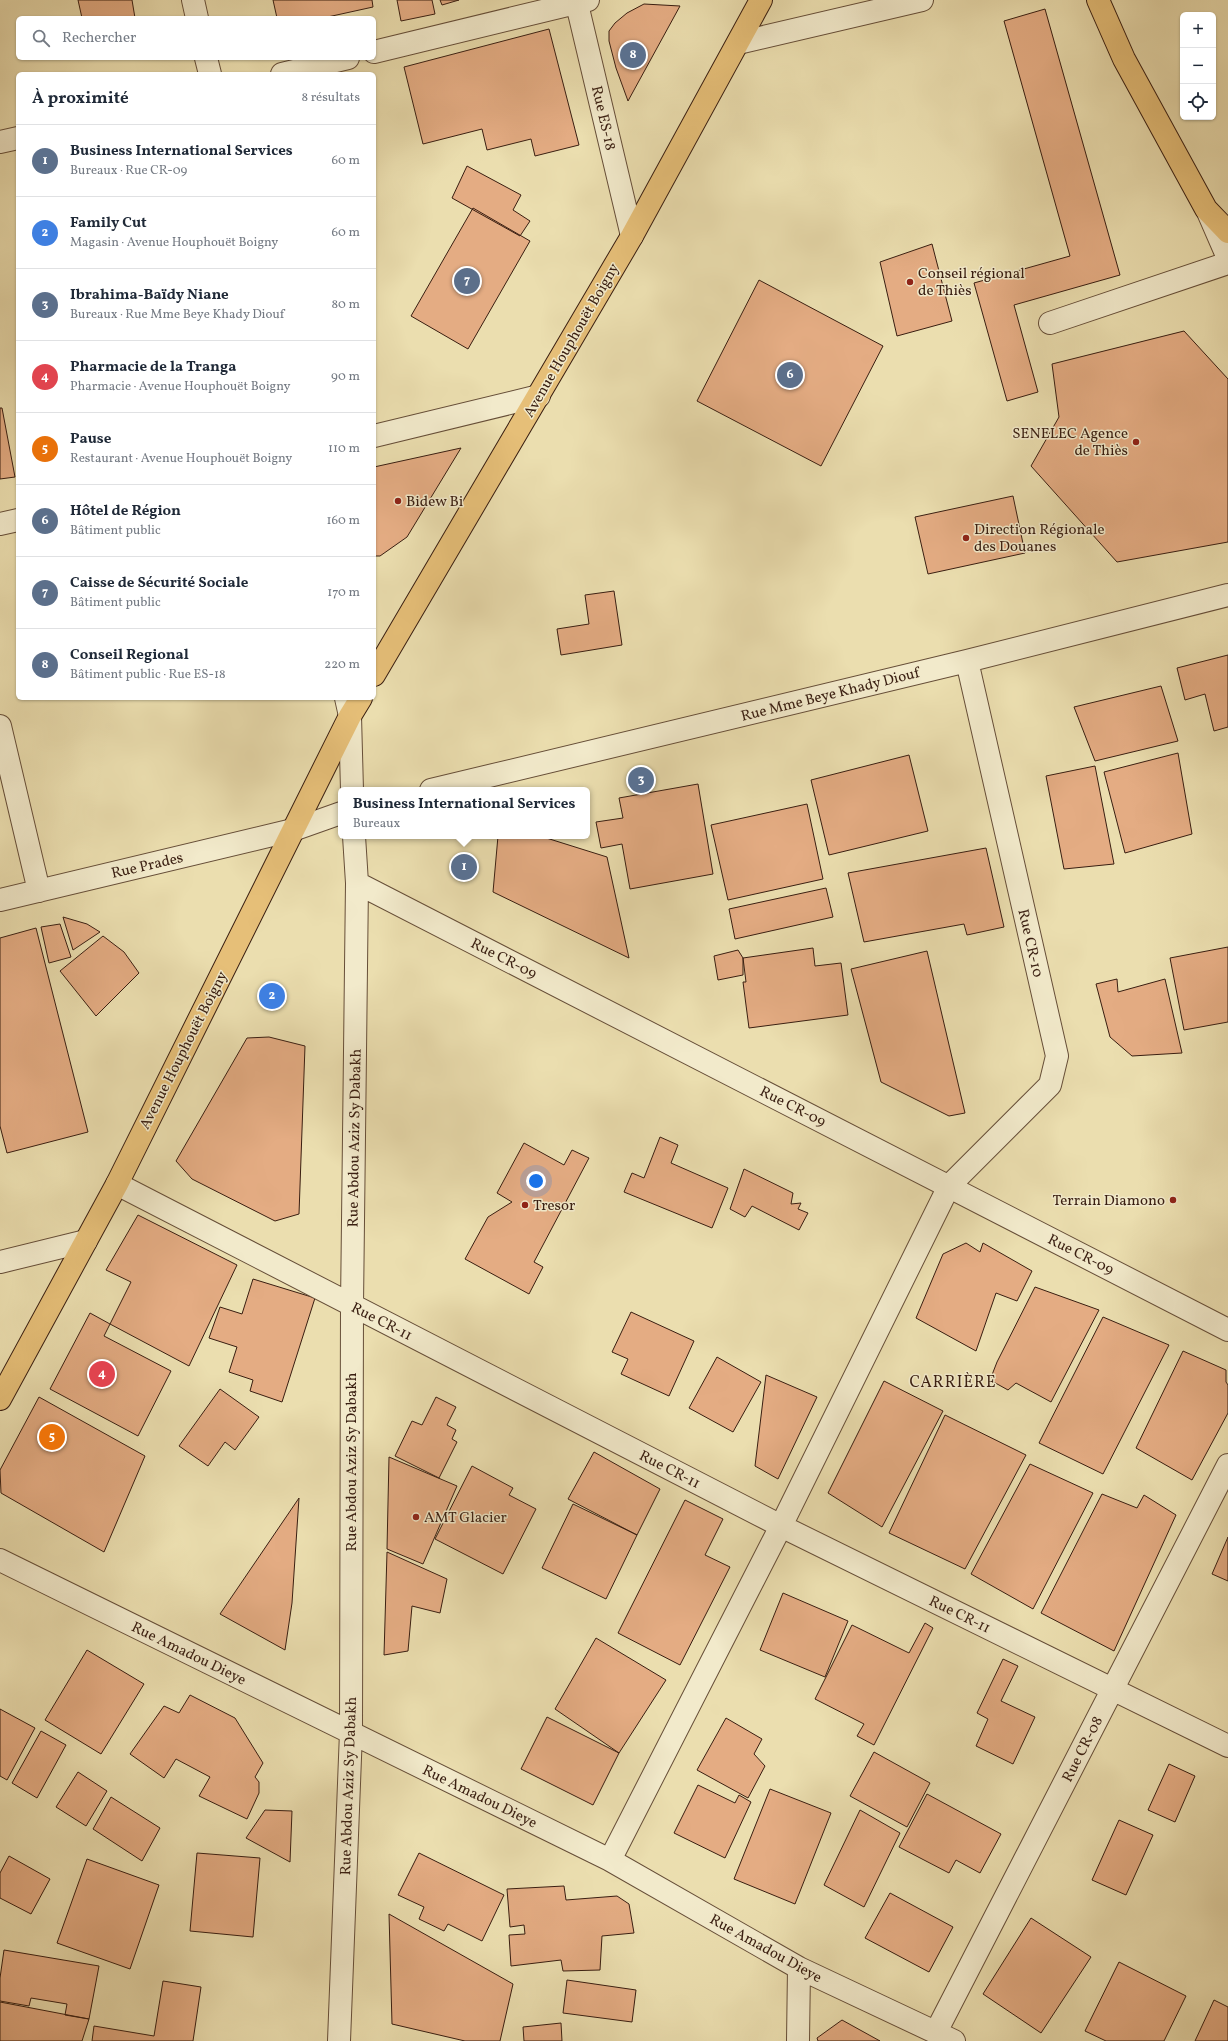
<!DOCTYPE html>
<html lang="fr">
<head>
<meta charset="utf-8">
<style>
  body { margin:0; font-family:Vollkorn,serif; background:#f2f2f3; color:#1f2937 }
  .controls { position:absolute; right:12px; top:12px; display:grid; overflow:hidden; border-radius:6px; box-shadow:0 1px 3px #0004 }
  .controls button { width:36px; height:36px; display:grid; place-items:center; padding:0; border:0; border-bottom:1px solid #e0e1e3; background:#fff; color:#1f2937; font:20px sans-serif }
  .you { position:absolute; left:536px; top:1181px; width:14px; height:14px; margin:-10px; border:3px solid #fff; border-radius:50%; background:#1a73e8; box-shadow:0 0 0 6px #1a73e833 }
  .badge { display:grid; place-items:center; width:26px; height:26px; border-radius:50%; background:#0b8043; color:#fff; font-size:13px; font-weight:700 }
  .pin { position:absolute; translate:-50% -50%; border:2px solid #fff; box-shadow:0 1px 4px #0006 }
  .popup { position:absolute; left:338px; top:787px; width:252px; height:52px; box-sizing:border-box; display:grid; place-content:center; border-radius:6px; background:#fff; filter:drop-shadow(0 1px 3px #0005); font-size:13px; white-space:nowrap; color:#747a83 }
  .popup b { font-size:15px; color:#1f2937 }
  .popup::after { content:''; position:absolute; left:50%; top:100%; margin-left:-8px; border:8px solid transparent; border-top-color:#fff }
  .list { margin:0; padding:0; list-style:none }
  h2 { display:flex; justify-content:space-between; align-items:center; height:52px; margin:0; padding:0 16px; font-size:17px }
  h2 small { font-size:13px; font-weight:400; color:#747a83 }
  .list li { display:grid; grid-template-columns:26px 1fr auto; gap:12px; align-items:center; box-sizing:border-box; height:72px; padding:0 16px; border-top:1px solid #e0e1e3 }
  .list b { display:block; font-size:15px; white-space:nowrap }
  .list p { margin:0; font-size:13px; white-space:nowrap; color:#747a83 }
  .list em { font-size:13px; font-style:normal; color:#747a83 }
  .icon { flex:none; width:22px; height:22px; fill:none; stroke:currentColor; stroke-width:2; stroke-linecap:round; stroke-linejoin:round }
  .map { position:relative; flex:none; width:1228px; height:2041px; overflow:hidden }
  .search { position:absolute; background:#fff; box-shadow:0 1px 3px #0004; left:16px; top:16px; width:360px; height:44px; display:flex; align-items:center; gap:10px; box-sizing:border-box; padding:0 14px; border-radius:6px; color:#747a83; font-size:15px }
  .panel { position:absolute; background:#fff; box-shadow:0 1px 3px #0004; left:16px; top:72px; width:360px; height:628px; border-radius:6px }
  .map>svg:first-child { display:block }
  .building { fill:#e4ac83; stroke:#391e11 }
  .lines { fill:none; stroke-linecap:round; stroke-linejoin:round }
  .minor-casing { stroke:#664e38; stroke-width:24 }
  .major-casing { stroke:#391e11; stroke-width:24 }
  .minor { stroke:#f2eacb; stroke-width:22 }
  .major { stroke:#e6bf78; stroke-width:22 }
  .poi-dot { fill:#8f2418; stroke:#f2eacb; stroke-width:1.5 }
  .labels { text-anchor:middle; stroke-width:3; stroke-linejoin:round; paint-order:stroke }
  .street-label { font-size:15px; fill:#391e11; stroke:#f2eacb }
  .poi-label { font-size:15px; fill:#391e11; stroke:#f2eacb; text-anchor:start }
  .neighbourhood-label { font-size:16px; letter-spacing:1px; fill:#391e11; stroke:#f2eacb }
</style>
</head>
<body>
<div class="map">
<svg width="1228" height="2041" viewBox="0 0 1228 2041">
  <rect width="100%" height="100%" fill="#ebdeaf"/>
  <filter id="stains"><feTurbulence type="fractalNoise" baseFrequency=".005" numOctaves="4"/><feColorMatrix values="0 0 0 0 .2 0 0 0 0 .09 0 0 0 0 .02 0 0 0 .5 -.17"/></filter>
  <radialGradient id="worn" r=".72"><stop offset=".6" stop-color="#630" stop-opacity="0"/><stop offset="1" stop-color="#630" stop-opacity=".3"/></radialGradient>
  <path class="building" d="M78,0H132L135,18H82Z
    M273,0H372L373,7L323,18H277Z
    M397,0H432L435,14L401,21Z
    M440,0H459L442,5Z
    M644,4L680,6L628,101L616,68L609,41V31L615,23L627,13Z
    M1045,9L1120,275L1014,305L1038,392L1007,401L974,283L1070,256L1004,21Z
    M549,29L579,145L535,156L531,139L487,150L482,129L423,144L404,67Z
    M467,166L521,195L513,210L530,221L520,236L452,198Z
    M473,208L530,241L468,349L411,316Z
    M932,244L952,321L897,336L880,262Z
    M759,280L883,346L821,466L697,401Z
    M1184,331L1228,379V542L1117,562L1031,466L1059,417L1052,364Z
    M0,408H2L15,477L0,479Z
    M461,448L407,537L380,556H374V467Z
    M1013,496L1025,553L928,574L915,517Z
    M614,591L622,645L561,655L557,629L589,624L585,595Z
    M1228,655V727L1214,731L1205,694L1185,700L1177,668Z
    M1161,686L1178,741L1095,761L1074,707Z
    M1178,753L1192,834L1125,853L1104,772Z
    M909,755L928,831L829,855L811,780Z
    M1095,766L1114,864L1064,869L1046,776Z
    M698,784L713,874L630,889L622,844L601,848L596,822L623,818L619,798Z
    M807,804L823,879L728,900L711,825Z
    M498,836H540L607,857L629,958L493,892Z
    M986,848L1004,927L967,935L964,924L864,942L848,873Z
    M826,888L833,917L735,939L729,909Z
    M63,917L87,924L100,932L73,950Z
    M60,924L71,957L49,963L41,927Z
    M36,928L88,1132L7,1153L0,1126V938Z
    M103,936L124,952L139,973L96,1016L60,971Z
    M1228,947V1022L1184,1030L1170,958Z
    M813,948L815,966L841,963L848,1015L749,1028L743,982H746L743,958Z
    M738,950L743,958V975L718,980L714,956Z
    M927,951L965,1113L949,1116L881,1082L851,969Z
    M1117,979L1118,992L1165,979L1182,1053L1132,1056L1110,1037L1096,984Z
    M269,1037L305,1046L299,1214L275,1221L192,1179L176,1161L247,1038Z
    M660,1137L678,1145L671,1163L728,1188L712,1228L624,1192L632,1173L644,1178Z
    M524,1143L564,1165L572,1150L589,1158L534,1262L543,1267L529,1294L465,1259L488,1217L512,1202L497,1193Z
    M744,1169L793,1193L791,1204L801,1203L798,1209L808,1213L799,1230L752,1206L745,1217L730,1209Z
    M138,1215L237,1265L189,1366L110,1324L131,1282L106,1270Z
    M966,1243L980,1252L983,1243L1032,1271L1017,1301L996,1293L976,1351L916,1318L943,1254Z
    M253,1279L315,1298L282,1402L250,1391L253,1380L229,1372L237,1347L209,1338L220,1307L242,1314Z
    M1035,1287L1099,1310L1051,1402L1016,1383L1008,1390L990,1380L997,1362Z
    M631,1312L694,1341L669,1396L621,1374L628,1359L612,1352Z
    M90,1313L110,1324L104,1336L171,1371L138,1436L50,1389Z
    M1103,1317L1169,1345L1103,1474L1039,1443Z
    M1183,1351L1226,1370V1382L1228,1385V1413L1192,1480L1136,1448Z
    M717,1357L761,1382L733,1432L689,1408Z
    M766,1375L817,1397L778,1479L755,1466Z
    M884,1381L943,1411L882,1527L828,1493Z
    M220,1389L259,1417L235,1450L225,1442L208,1466L179,1446Z
    M39,1397L145,1456L104,1552L1,1493L0,1470Z
    M436,1397L456,1407L447,1425L456,1430L452,1439L457,1442L439,1478L395,1456L412,1421L422,1425Z
    M945,1415L1026,1455L965,1569L889,1533Z
    M594,1452L660,1489L637,1535L568,1499Z
    M389,1457L457,1486L423,1564L387,1549Z
    M1030,1464L1093,1493L1033,1609L971,1574Z
    M472,1466L513,1488L509,1495L536,1509L503,1574L435,1539Z
    M1102,1494L1137,1508L1144,1495L1176,1515L1114,1651L1041,1613Z
    M299,1498L292,1603L285,1650L220,1614Z
    M685,1500L723,1519L705,1555L730,1567L680,1665L618,1633Z
    M573,1504L637,1535L606,1599L542,1568Z
    M1228,1537V1581L1212,1574Z
    M387,1552L447,1579L440,1613L412,1606L408,1651L384,1655Z
    M783,1593L848,1621L825,1677L760,1650Z
    M925,1623L933,1628L874,1745L857,1736L864,1724L815,1699L852,1625L909,1653Z
    M596,1638L666,1680L619,1753L555,1709Z
    M87,1650L144,1684L101,1754L45,1720Z
    M1003,1659L1018,1666L1001,1701L1035,1717L1013,1764L976,1746L988,1719L977,1713Z
    M190,1695L235,1718L263,1763L255,1777L259,1782V1793L247,1819L199,1796L210,1777L176,1759L164,1778L130,1754L164,1706L179,1713Z
    M0,1709L35,1728L7,1780L0,1776Z
    M547,1717L619,1753L593,1805L521,1769Z
    M726,1718L762,1739L754,1754L765,1766L748,1798L697,1770Z
    M41,1731L66,1745L37,1798L12,1783Z
    M874,1752L930,1783L907,1827L850,1796Z
    M1169,1764L1195,1776L1175,1822L1148,1810Z
    M78,1772L107,1791L86,1826L56,1807Z
    M698,1785L735,1803L739,1795L751,1802L725,1858L674,1833Z
    M770,1789L831,1813L795,1904L734,1879Z
    M927,1794L1001,1834L980,1873L956,1860L949,1873L899,1847Z
    M111,1797L160,1828L142,1861L93,1829Z
    M265,1810L292,1811L290,1862L246,1838Z
    M860,1810L900,1833L864,1907L824,1885Z
    M1119,1820L1153,1835L1126,1895L1092,1880Z
    M197,1853L260,1858L253,1937L190,1931Z
    M419,1853L504,1895L482,1941L448,1924L444,1931L419,1919L424,1907L398,1895Z
    M9,1856L50,1879L31,1914L0,1898V1873Z
    M87,1859L159,1885L130,1969L57,1943Z
    M564,1886L566,1900L617,1896L629,1904L634,1933L602,1936L600,1970L563,1971L561,1960L511,1966L509,1935L525,1934L524,1925L510,1927L507,1889Z
    M890,1893L953,1927L929,1972L865,1938Z
    M389,1914L513,1984L500,2041H465L392,2024Z
    M1031,1918L1091,1957L1041,2033L983,1994Z
    M4,1950L99,1966L89,2019L65,2015L67,2004L31,1998L29,2006L0,2001V1978Z
    M1119,1962L1186,1996L1164,2041H1106L1085,2031Z
    M567,1980L636,1990L632,2022L563,2013Z
    M163,1981L201,1987L193,2041H92L94,2026L154,2036Z
    M1214,2000L1228,2007V2041H1195Z
    M0,2002L89,2019L82,2041H0Z
    M842,2020L880,2041H818L817,2038Z
    M561,2023L562,2041H524L523,2027Z"/>
  <g class="lines">
    <defs>
      <path id="minor" d="M193,0L197,18
        M576,0L632,236
        M738,43L922,0
        M374,52L588,0
        M206,58L210,74
        M282,74L348,58
        M0,142L18,138
        M1208,212L1228,258
        M1050,323L1228,263
        M374,436L539,396
        M0,524L18,520
        M346,698L350,716L352,790
        M0,726L39,891
        M431,790L967,661L1228,595
        M357,883L1228,1330
        M0,900L293,830L341,813
        M117,1184L781,1526L1228,1746
        M0,1262L86,1241
        M0,1560L610,1860L799,1968L954,2041
        M610,1860L781,1526L949,1186L1050,1085L1057,1056L967,661
        M936,2032L1228,1465
        M339,2041L351,1732L352,1305L357,883L354,836
        M798,2041L799,1968"/>
      <path id="major" d="M1098,0L1124,59L1206,209L1228,232
        M374,675L632,236L761,0
        M0,1399L117,1184L350,716L361,698"/>
    </defs>
    <use href="#minor" class="minor-casing"/>
    <use href="#major" class="major-casing"/>
    <use href="#minor" class="minor"/>
    <use href="#major" class="major"/>
  </g>
  <g class="poi-dot">
    <circle cx="910" cy="282" r="4"/>
    <circle cx="1136" cy="442" r="4"/>
    <circle cx="398" cy="501" r="4"/>
    <circle cx="966" cy="538" r="4"/>
    <circle cx="1173" cy="1200" r="4"/>
    <circle cx="525" cy="1205" r="4"/>
    <circle cx="416" cy="1517" r="4"/>
  </g>
  <g class="labels">
    <g class="street-label">
      <text transform="translate(604 118) rotate(77)" y="5">Rue ES-18</text>
      <text transform="translate(571 340) rotate(-60)" y="5">Avenue Houphouët Boigny</text>
      <text transform="translate(830 694) rotate(-14)" y="5">Rue Mme Beye Khady Diouf</text>
      <text transform="translate(147 865) rotate(-13)" y="5">Rue Prades</text>
      <text transform="translate(1031 943) rotate(77)" y="5">Rue CR-10</text>
      <text transform="translate(504 958) rotate(27)" y="5">Rue CR-09</text>
      <text transform="translate(183 1050) rotate(-63)" y="5">Avenue Houphouët Boigny</text>
      <text transform="translate(793 1106) rotate(27)" y="5">Rue CR-09</text>
      <text transform="translate(354 1138) rotate(-89)" y="5">Rue Abdou Aziz Sy Dabakh</text>
      <text transform="translate(1081 1254) rotate(27)" y="5">Rue CR-09</text>
      <text transform="translate(382 1321) rotate(27)" y="5">Rue CR-11</text>
      <text transform="translate(351 1462) rotate(-90)" y="5">Rue Abdou Aziz Sy Dabakh</text>
      <text transform="translate(670 1469) rotate(27)" y="5">Rue CR-11</text>
      <text transform="translate(960 1614) rotate(26)" y="5">Rue CR-11</text>
      <text transform="translate(189 1653) rotate(26)" y="5">Rue Amadou Dieye</text>
      <text transform="translate(1082 1749) rotate(-63)" y="5">Rue CR-08</text>
      <text transform="translate(348 1786) rotate(-88)" y="5">Rue Abdou Aziz Sy Dabakh</text>
      <text transform="translate(480 1796) rotate(26)" y="5">Rue Amadou Dieye</text>
      <text transform="translate(766 1948) rotate(29)" y="5">Rue Amadou Dieye</text>
    </g>
    <g class="poi-label">
      <text x="918" y="278">Conseil régional<tspan x="918" dy="17">de Thiès</tspan></text>
      <text x="1128" y="438" text-anchor="end">SENELEC Agence<tspan x="1128" dy="17">de Thiès</tspan></text>
      <text x="406" y="506">Bidew Bi</text>
      <text x="974" y="534">Direction Régionale<tspan x="974" dy="17">des Douanes</tspan></text>
      <text x="1165" y="1205" text-anchor="end">Terrain Diamono</text>
      <text x="533" y="1210">Tresor</text>
      <text x="424" y="1522">AMT Glacier</text>
    </g>
    <g class="neighbourhood-label">
      <text x="953" y="1387">CARRIÈRE</text>
    </g>
  </g>
  <rect width="100%" height="100%" filter="url(#stains)"/>
  <rect width="100%" height="100%" fill="url(#worn)"/>
</svg>
<div class="controls">
<button>+</button>
<button>−</button>
<button><svg class="icon" aria-label="locate" viewBox="0 0 24 24"><circle cx="12" cy="12" r="6"/><path d="M12 2v4M12 18v4M2 12h4M18 12h4"/></svg></button>
</div>
<div class="you"></div>
<div class="pin badge" style="left:464px;top:867px;background:#5c6f8a">1</div>
<div class="popup"><b>Business International Services</b>Bureaux</div>
<div class="pin badge" style="left:272px;top:996px;background:#3f7fe0">2</div>
<div class="pin badge" style="left:641px;top:780px;background:#5c6f8a">3</div>
<div class="pin badge" style="left:102px;top:1374px;background:#e0444e">4</div>
<div class="pin badge" style="left:52px;top:1437px;background:#e8710a">5</div>
<div class="pin badge" style="left:790px;top:375px;background:#5c6f8a">6</div>
<div class="pin badge" style="left:467px;top:281px;background:#5c6f8a">7</div>
<div class="pin badge" style="left:633px;top:55px;background:#5c6f8a">8</div>
<div class="search"><svg class="icon" aria-label="search" viewBox="0 0 24 24"><circle cx="10" cy="10" r="6"/><path d="M15 15l6 6"/></svg>Rechercher</div>
<section class="panel">
<h2>À proximité<small>8 résultats</small></h2>
<ul class="list">
<li><span class="badge" style="background:#5c6f8a">1</span><div><b>Business International Services</b><p>Bureaux · Rue CR-09</p></div><em>60 m</em></li>
<li><span class="badge" style="background:#3f7fe0">2</span><div><b>Family Cut</b><p>Magasin · Avenue Houphouët Boigny</p></div><em>60 m</em></li>
<li><span class="badge" style="background:#5c6f8a">3</span><div><b>Ibrahima-Baïdy Niane</b><p>Bureaux · Rue Mme Beye Khady Diouf</p></div><em>80 m</em></li>
<li><span class="badge" style="background:#e0444e">4</span><div><b>Pharmacie de la Tranga</b><p>Pharmacie · Avenue Houphouët Boigny</p></div><em>90 m</em></li>
<li><span class="badge" style="background:#e8710a">5</span><div><b>Pause</b><p>Restaurant · Avenue Houphouët Boigny</p></div><em>110 m</em></li>
<li><span class="badge" style="background:#5c6f8a">6</span><div><b>Hôtel de Région</b><p>Bâtiment public</p></div><em>160 m</em></li>
<li><span class="badge" style="background:#5c6f8a">7</span><div><b>Caisse de Sécurité Sociale</b><p>Bâtiment public</p></div><em>170 m</em></li>
<li><span class="badge" style="background:#5c6f8a">8</span><div><b>Conseil Regional</b><p>Bâtiment public · Rue ES-18</p></div><em>220 m</em></li>
</ul>
</section>
</div>
</body>
</html>
